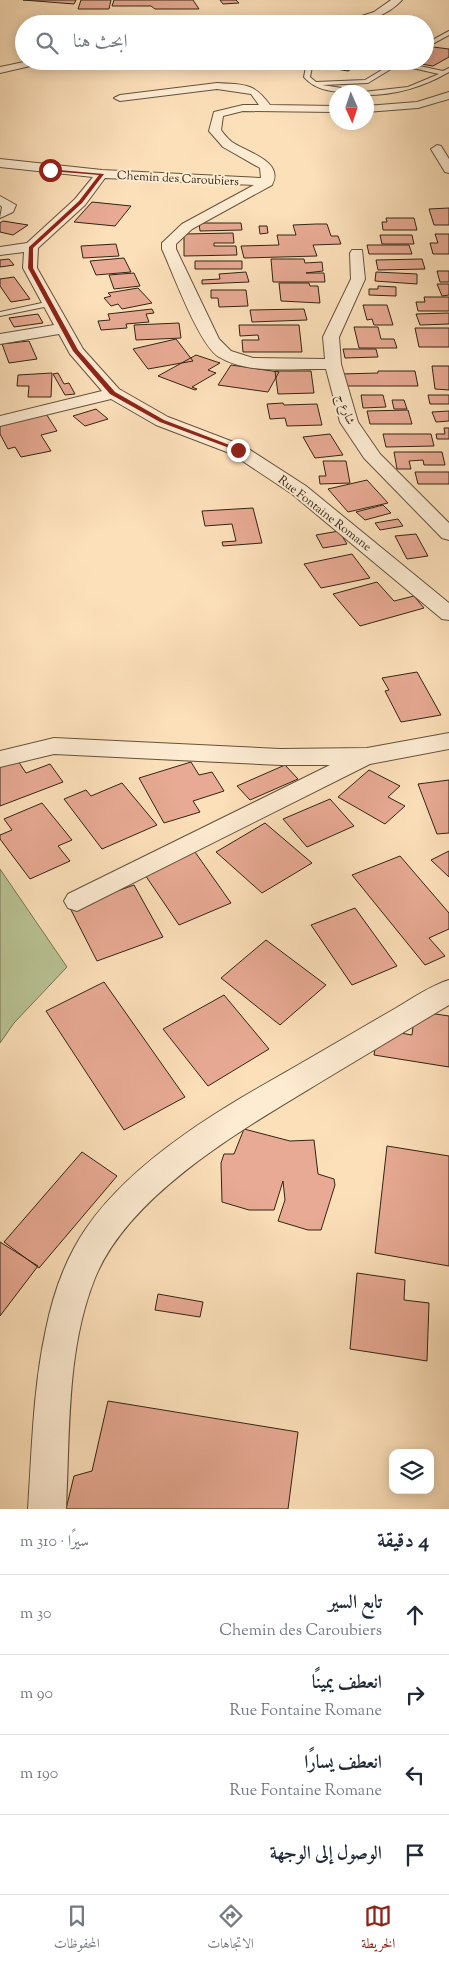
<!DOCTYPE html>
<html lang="ar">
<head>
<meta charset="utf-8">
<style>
  body { margin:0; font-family:"Sorts Mill Goudy",Amiri,serif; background:#f2f2f3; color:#1f2937; direction:rtl }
  .controls { position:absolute; right:15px; bottom:15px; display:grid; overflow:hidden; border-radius:10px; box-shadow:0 2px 12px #0003 }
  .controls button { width:45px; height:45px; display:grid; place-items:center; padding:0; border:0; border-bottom:1px solid #e0e1e3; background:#fff; color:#1f2937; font:25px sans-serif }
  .compass { position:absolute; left:329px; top:85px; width:45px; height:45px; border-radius:50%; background:#fff; box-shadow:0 2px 12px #0003; rotate:177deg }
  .stop { position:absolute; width:15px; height:15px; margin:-11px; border:4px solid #8f2418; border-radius:50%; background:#fff }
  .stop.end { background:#8f2418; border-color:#fff; box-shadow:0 1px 5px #0008 }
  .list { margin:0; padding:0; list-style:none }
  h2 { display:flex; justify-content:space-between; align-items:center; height:65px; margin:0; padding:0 20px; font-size:21px }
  h2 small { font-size:16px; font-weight:400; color:#747a83 }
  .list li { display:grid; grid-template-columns:32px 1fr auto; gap:15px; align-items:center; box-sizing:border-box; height:80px; padding:0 20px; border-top:1px solid #e0e1e3 }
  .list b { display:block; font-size:19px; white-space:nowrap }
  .list p { margin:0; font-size:16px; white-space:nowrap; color:#747a83 }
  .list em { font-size:16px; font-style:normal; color:#747a83 }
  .icon { flex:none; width:28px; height:28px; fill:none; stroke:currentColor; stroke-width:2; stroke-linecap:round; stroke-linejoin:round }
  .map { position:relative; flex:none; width:449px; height:1509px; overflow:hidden; direction:ltr }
  .search { position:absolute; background:#fff; box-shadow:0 2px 12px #0003; left:15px; right:15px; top:15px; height:55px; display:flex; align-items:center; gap:12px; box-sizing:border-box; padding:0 18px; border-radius:28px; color:#747a83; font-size:19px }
  .sheet { height:385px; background:#fff }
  nav { display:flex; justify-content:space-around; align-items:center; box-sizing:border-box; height:70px; border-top:1px solid #e0e1e3; background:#fff; font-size:14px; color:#747a83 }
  nav a { display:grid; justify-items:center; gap:2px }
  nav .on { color:#8f2418 }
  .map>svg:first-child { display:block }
  .green { fill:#b9c394; stroke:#767454 }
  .building { fill:#e8aa94; stroke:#322413 }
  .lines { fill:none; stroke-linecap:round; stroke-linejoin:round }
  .lane-casing { stroke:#64533d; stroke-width:2 }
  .street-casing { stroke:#64533d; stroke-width:2 }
  .lane { fill:#fdebd2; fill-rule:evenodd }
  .street { fill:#fdebd2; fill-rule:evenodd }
  .route { fill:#8f2418 }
  .labels { text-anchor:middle; stroke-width:4; stroke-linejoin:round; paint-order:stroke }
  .far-street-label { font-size:12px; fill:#322413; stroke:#fdebd2 }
</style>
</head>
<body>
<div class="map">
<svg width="449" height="1509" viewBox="0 0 449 1509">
  <rect width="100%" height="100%" fill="#fce0ba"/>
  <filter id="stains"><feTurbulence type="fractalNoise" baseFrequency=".004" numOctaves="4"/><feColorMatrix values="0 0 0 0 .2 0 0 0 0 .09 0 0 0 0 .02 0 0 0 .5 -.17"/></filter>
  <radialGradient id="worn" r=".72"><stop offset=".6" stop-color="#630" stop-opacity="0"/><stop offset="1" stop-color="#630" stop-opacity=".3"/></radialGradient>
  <path class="green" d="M0,869L67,967L14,1023L0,1043Z"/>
  <path class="building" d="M23,0H76L74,4Z
    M81,0H111L109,9H78Z
    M114,0H193L199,9H155L151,6H112Z
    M220,0H236L239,3L223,4Z
    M425,46L449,49V57L433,66L415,63L425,61Z
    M335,61H366L348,71L325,67Z
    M92,202L131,206L115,226L74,222Z
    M449,208V225H434L429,209Z
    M386,218H414L417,230H383L382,222H387Z
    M3,221L28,225L13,235L0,232V223Z
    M199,223H241L242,230L200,231Z
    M316,224H327L331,236H338L341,244L313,245L317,256L244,258L241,246L279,245L277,235H296L293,225Z
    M259,226H267L268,233L260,234Z
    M233,233L234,243H214V246H236L237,255L184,256V234Z
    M435,234H449V254H433L430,243H438Z
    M380,235H412L414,244H382Z
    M116,244L119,256L83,258L81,246Z
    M367,245H409L412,254H369Z
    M124,258L131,272L96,275L90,261Z
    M9,259L14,265L0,267V260Z
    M271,259H304L305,263L322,262L323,271L306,273H324L325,282H273Z
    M422,259L425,269L378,270L376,260Z
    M195,261H242V269H195Z
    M437,271H449V282H440Z
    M246,272L249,282L202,284V280L220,279L219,274Z
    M376,272L417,274V284L375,281Z
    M134,273L140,286L114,289L109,275Z
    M14,277L30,299L11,302L0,286V279Z
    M279,283H309L310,286H318L320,303L281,301Z
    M437,284H449V295L442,296Z
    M378,286L396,287V296L369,295V289H378Z
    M138,288L152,303L122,309L118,304L111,306L104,298L111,296L108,293Z
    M211,290H246L248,306L219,307L218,298H211Z
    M424,297H449V311H418L416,302H425Z
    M363,305H387L393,325H374L372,319L367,320Z
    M152,309L154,313L146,314L149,322L126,324L127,328L101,330L98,321L110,320L108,314Z
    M304,309L307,320L252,322L250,310Z
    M449,313V324L420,325L416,314Z
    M38,314L43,323L14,327L9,318Z
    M179,323L181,338L136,340L134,325Z
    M239,325H299L302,352H243L242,340H259L258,335L240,336Z
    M354,327H378L381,339H394L397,348H359Z
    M415,328H449V347H419Z
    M176,339L193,361L148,369L133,349Z
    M29,341L37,359L9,363L2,344Z
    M343,349H376L378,357L345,358Z
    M196,355L220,363L208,370L216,373L192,387L197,389L195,390L158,376Z
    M231,365L279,372L268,392L218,385Z
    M432,366H449V390L435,389Z
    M275,371H311L314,393L278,394Z
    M378,371H415L418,386H343L341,374L378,373Z
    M52,373L51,397H28L29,386H17L18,375Z
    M58,373L64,384L69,383L75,394L65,395L53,374Z
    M361,395H383L386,407L363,408Z
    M428,395H449V404H430Z
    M392,400H404L407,409H394Z
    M283,403L284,405L317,404L322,425L287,426L285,418L270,419L267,404Z
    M43,409L57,431L41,435L51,451L21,457L15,447L8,449L0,434V418Z
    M96,409L108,419L85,426L73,416Z
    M408,410L412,424H370L367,411Z
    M449,411V421L436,422L432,412Z
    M444,428H449V439H437L436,434H445Z
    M330,434L343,455L315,458L303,437Z
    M383,434H431L434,446L386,447Z
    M394,452H442L445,465H424L423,460L409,461L411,469H397Z
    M323,461H346L350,483L320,484L319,476H326Z
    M415,472H449V484H418Z
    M367,480L388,503L348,512L328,489Z
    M383,505L391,513L365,520L356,512Z
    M253,508L262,543L223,546L222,542L236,541L232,524L205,526L202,511Z
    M398,519L403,526L380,530L375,523Z
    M339,531L347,544L323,548L316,535Z
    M416,534L428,556L407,559L395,536Z
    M352,554L370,578L321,588L304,564Z
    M377,582L394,601L414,596L424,608L360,626L333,594Z
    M417,672L441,715L401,722L385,691L389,690L382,678Z
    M16,758L26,773L50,764L63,782L0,806V764Z
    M191,762L199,775L212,772L224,791L193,801L200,812L164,823L139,778Z
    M285,765L298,779L250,800L237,786Z
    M369,770L400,786L388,797L405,806L385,824L338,797Z
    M449,780V833L437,834L418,784Z
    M122,783L157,825L102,849L64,799L86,790L91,796Z
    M330,799L354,826L307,847L283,819Z
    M42,803L72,840L58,846L70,861L30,879L0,839V835L12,830L4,819Z
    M265,823L312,863L262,893L216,852Z
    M449,851V877L431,860Z
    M195,852L231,903L179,925L143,872Z
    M400,856L449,913V929L429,938L445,956L425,965L352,875Z
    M134,885L163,937L97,961L70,908Z
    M355,908L397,966L352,985L311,925Z
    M266,940L326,985L280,1025L221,978Z
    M104,982L185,1097L124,1130L46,1011Z
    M224,995L269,1049L208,1086L163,1029Z
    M415,1011L449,1016V1067L374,1055L378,1029L412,1035Z
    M244,1129L290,1141L314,1140L318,1174L334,1179L335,1185L321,1230H308L278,1221L285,1200L283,1181L274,1210H249L222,1202L221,1163L224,1154H234Z
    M387,1146L449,1156V1266L375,1253Z
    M82,1152L117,1176L39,1268L4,1242Z
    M0,1242L38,1266L0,1316Z
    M357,1273L405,1280L404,1300L429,1303L427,1361L350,1349Z
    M158,1294L203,1302L200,1317L155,1310Z
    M108,1401L298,1432L288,1509H66L74,1476L92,1471Z"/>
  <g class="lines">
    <defs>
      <path id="lane" d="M375,13H379L381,16L373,24H368L375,16Z
        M449,31V35L425,48V44Z
        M310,61H316L312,67L310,77L316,82L365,80L397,61H404L368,83L322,85L355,90L358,92C338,92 318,93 304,77L306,67Z
        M410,64L443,71L449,68V72C423,87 396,95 366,95V92H363L408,87L439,74L408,67Z
        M51,301H54V305L0,316V312Z"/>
      <path id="street" d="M391,0H402C385,18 361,24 337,24L374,12Z
        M29,61H52L0,73V67Z
        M217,83C244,85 253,82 270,105L336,106V112L243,111L223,116L221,130C224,134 228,139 232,142C246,152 285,161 272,185L192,229L176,244V249L219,339L231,351L253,358L325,359L323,337L351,279L350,253L352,250H362L365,279L339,337L341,364L358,422L380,454L449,523V540L442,538L364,458L340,422L326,369C293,368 249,375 219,357C199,345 173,273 162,249V243L182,224L254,185L105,178L85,205L38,248L37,268L83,349L119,389L168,417L244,446L306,486L449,603V620L442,619L292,494L232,454L156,425L111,399L0,426V416L102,391L70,354L59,334L0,344V334L54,325L23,268L24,252L0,255V247L27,243L75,199L93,177L0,167V159L102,170L261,178L260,168L223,147L209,131L214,112L243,105H259L251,94L217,89L120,101L114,98L120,95Z
        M449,92V99L418,108L366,112V106L417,102Z
        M437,145L441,146L449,159V173L445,172L431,149Z
        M0,196L16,205L13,212L0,218L2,207L0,205Z
        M449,733V749L370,764L77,911L68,908L64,901L68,894L330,765H280L54,754L0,767V751L54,738L280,749L367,748Z
        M449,980V1005C409,1029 369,1053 329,1077C252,1124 130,1191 95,1278C66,1350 70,1433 66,1509H28C32,1449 33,1388 46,1329C53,1294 66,1257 87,1227C136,1157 224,1107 298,1065C331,1046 363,1027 396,1008C413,998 430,986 449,980Z"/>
    </defs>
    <use href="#lane" class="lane-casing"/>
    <use href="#street" class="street-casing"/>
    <use href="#lane" class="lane"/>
    <use href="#street" class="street"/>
  </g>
  <path class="route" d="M48,169L104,174L82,203L33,248V268L78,350L115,392L164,420L240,449V452L160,422L110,394L73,351L28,268L29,247L79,201L99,175L50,171Z"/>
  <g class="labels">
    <g class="far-street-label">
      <text transform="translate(178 178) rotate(3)" y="4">Chemin des Caroubiers</text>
      <text transform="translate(346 409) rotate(70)" y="4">شارع ج</text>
      <text transform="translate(325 513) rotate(38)" y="4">Rue Fontaine Romane</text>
    </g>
  </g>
  <rect width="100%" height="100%" filter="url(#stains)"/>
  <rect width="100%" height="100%" fill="url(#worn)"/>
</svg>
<div class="controls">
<button><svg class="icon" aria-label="layers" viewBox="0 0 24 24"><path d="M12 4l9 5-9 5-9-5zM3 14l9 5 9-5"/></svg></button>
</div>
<svg class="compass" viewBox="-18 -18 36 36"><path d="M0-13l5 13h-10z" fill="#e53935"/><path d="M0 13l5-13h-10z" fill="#747a83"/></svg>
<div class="stop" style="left:50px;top:170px"></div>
<div class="stop end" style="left:238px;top:450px"></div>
<div class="search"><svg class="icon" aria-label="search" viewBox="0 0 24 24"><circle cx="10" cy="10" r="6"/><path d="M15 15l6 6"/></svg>ابحث هنا</div>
</div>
<section class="sheet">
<h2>4 دقيقة<small>سيرًا · 310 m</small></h2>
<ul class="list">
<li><svg class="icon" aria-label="ahead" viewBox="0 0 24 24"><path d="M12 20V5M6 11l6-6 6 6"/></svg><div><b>تابع السير</b><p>Chemin des Caroubiers</p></div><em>30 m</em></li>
<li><svg class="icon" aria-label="right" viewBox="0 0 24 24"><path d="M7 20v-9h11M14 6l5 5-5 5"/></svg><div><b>انعطف يمينًا</b><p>Rue Fontaine Romane</p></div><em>90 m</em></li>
<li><svg class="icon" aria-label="left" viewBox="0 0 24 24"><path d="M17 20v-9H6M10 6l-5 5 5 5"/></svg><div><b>انعطف يسارًا</b><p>Rue Fontaine Romane</p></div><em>190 m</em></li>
<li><svg class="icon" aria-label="arrive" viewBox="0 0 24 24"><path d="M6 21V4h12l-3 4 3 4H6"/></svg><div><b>الوصول إلى الوجهة</b></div></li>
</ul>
</section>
<nav>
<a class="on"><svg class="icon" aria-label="map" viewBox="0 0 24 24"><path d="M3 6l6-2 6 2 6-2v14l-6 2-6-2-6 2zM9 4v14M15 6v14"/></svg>الخريطة</a>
<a><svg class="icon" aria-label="directions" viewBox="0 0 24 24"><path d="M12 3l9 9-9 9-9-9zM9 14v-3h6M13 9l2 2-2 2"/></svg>الاتجاهات</a>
<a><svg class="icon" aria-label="saved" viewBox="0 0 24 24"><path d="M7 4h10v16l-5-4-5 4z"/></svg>المحفوظات</a>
</nav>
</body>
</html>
